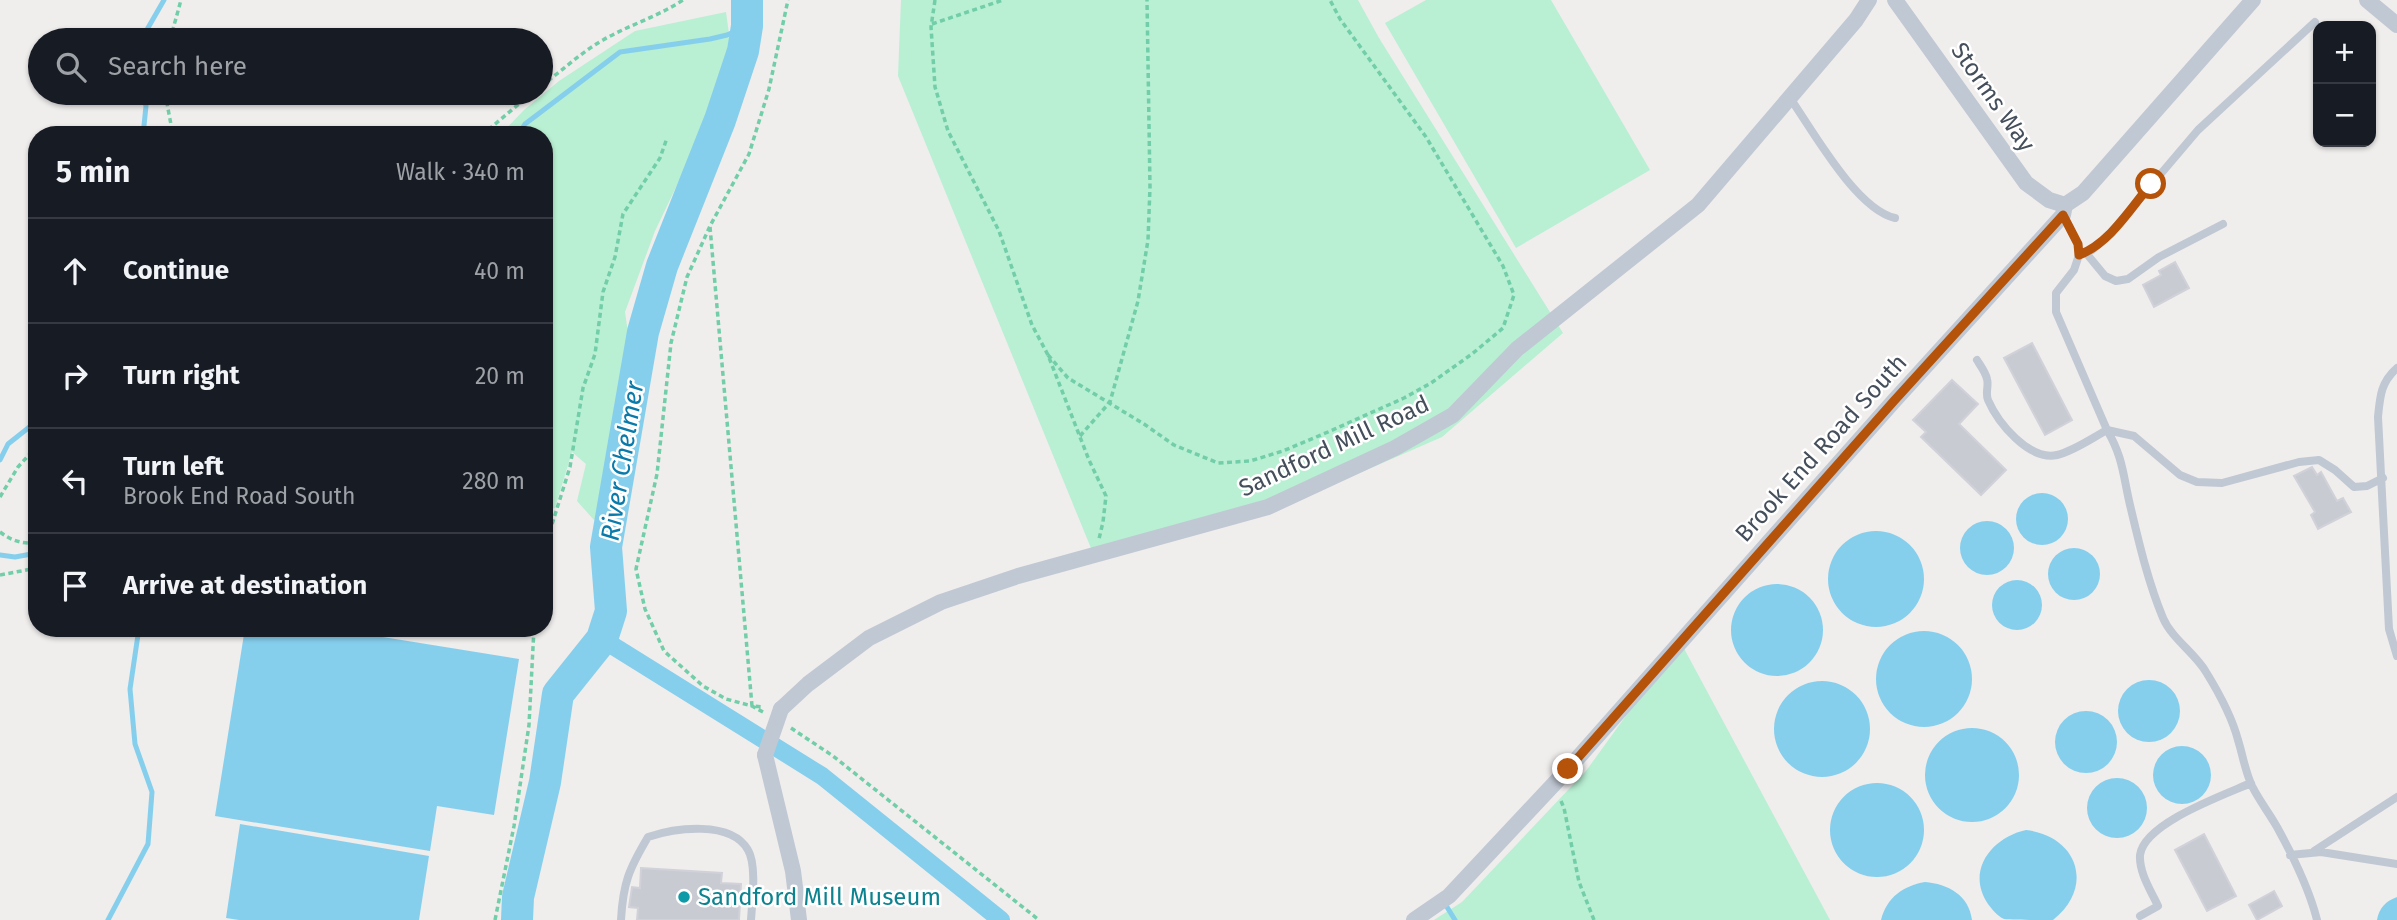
<!DOCTYPE html>
<html lang="en">
<head>
<meta charset="utf-8">
<style>
  body { margin:0; font-family:"Fira Sans",sans-serif; background:#242831; color:#f1f3f6 }
  .controls { position:absolute; right:21px; top:21px; display:grid; overflow:hidden; border-radius:14px; box-shadow:0 2px 5px #0004 }
  .controls button { width:63px; height:63px; display:grid; place-items:center; padding:0; border:0; border-bottom:2px solid #363941; background:#171b24; color:#f1f3f6; font:35px sans-serif }
  .stop { position:absolute; width:21px; height:21px; margin:-16px; border:5px solid #b45309; border-radius:50%; background:#fff }
  .stop.end { background:#b45309; border-color:#fff; box-shadow:0 2px 7px #0008 }
  .list { margin:0; padding:0; list-style:none }
  h2 { display:flex; justify-content:space-between; align-items:center; height:91px; margin:0; padding:0 28px; font-size:30px }
  h2 small { font-size:23px; font-weight:400; color:#9ea1a6 }
  .list li { display:grid; grid-template-columns:46px 1fr auto; gap:21px; align-items:center; box-sizing:border-box; height:105px; padding:0 28px; border-top:2px solid #363941 }
  .list b { display:block; font-size:26px; white-space:nowrap }
  .list p { margin:0; font-size:23px; white-space:nowrap; color:#9ea1a6 }
  .list em { font-size:23px; font-style:normal; color:#9ea1a6 }
  .icon { flex:none; width:38px; height:38px; fill:none; stroke:currentColor; stroke-width:2; stroke-linecap:round; stroke-linejoin:round }
  .map { position:relative; flex:none; width:2397px; height:920px; overflow:hidden }
  .search { position:absolute; background:#171b24; box-shadow:0 2px 5px #0004; left:28px; top:28px; width:525px; height:77px; display:flex; align-items:center; gap:18px; box-sizing:border-box; padding:0 24px; border-radius:38px; color:#9ea1a6; font-size:26px }
  .panel { position:absolute; background:#171b24; box-shadow:0 2px 5px #0004; left:28px; top:126px; width:525px; height:511px; border-radius:28px }
  .map>svg:first-child { display:block }
  .green { fill:#b9efd3 }
  .water { fill:#85cfed }
  .lines { fill:none; stroke-linecap:round; stroke-linejoin:round }
  .stream { stroke:#85cfed; stroke-width:5 }
  .canal { stroke:#85cfed; stroke-width:18 }
  .river { stroke:#85cfed; stroke-width:32 }
  .building { fill:#c9cbd3; stroke:#d1d2d9; stroke-width:2 }
  .path { stroke:#71cea8; stroke-width:3.5; stroke-dasharray:5 3.5; stroke-linecap:butt }
  .lane { stroke:#c0c8d3; stroke-width:8 }
  .street { stroke:#c0c8d3; stroke-width:16 }
  .street-bridge { stroke:#c0c8d3; stroke-width:16 }
  .route { stroke:#b45309; stroke-width:9 }
  .culture-dot { fill:#0f9aa8; stroke:#fff; stroke-width:2.5 }
  .labels { text-anchor:middle; stroke-width:5; stroke-linejoin:round; paint-order:stroke }
  .street-label { font-size:24px; fill:#454f5b; stroke:#fff }
  .culture-label { font-size:24px; fill:#0d838f; stroke:#fff; text-anchor:start }
  .water-label { font-size:26px; font-style:italic; fill:#097aaa; stroke:#fff }
</style>
</head>
<body>
<div class="map">
<svg width="2397" height="920" viewBox="0 0 2397 920">
  <rect width="100%" height="100%" fill="#f0eded"/>
  <path class="green" d="M901,0H1358L1379,38L1563,333L1442,437L1270,512L1095,558L898,76Z
    M1426,0H1551L1650,170L1516,248L1385,23Z
    M726,12L733,63L700,137L655,231L625,312L628,333L625,379L616,424L607,509L594,520L577,501L586,464L572,452L555,508L544,509V135H500L524,110L559,81L635,31Z
    M1680,641L1830,920H1434L1462,902L1586,771Z"/>
  <path class="water" d="M2016 519a26 26 0 1 1 52 0a26 26 0 1 1-52 0Z
    M1960 548a27 27 0 1 1 54 0a27 27 0 1 1-54 0Z
    M1828 579a48 48 0 1 1 96 0a48 48 0 1 1-96 0Z
    M2048 574a26 26 0 1 1 52 0a26 26 0 1 1-52 0Z
    M1992 605a25 25 0 1 1 50 0a25 25 0 1 1-50 0Z
    M1731 630a46 46 0 1 1 92 0a46 46 0 1 1-92 0Z
    M245,628H327L519,659L494,815L437,806L430,851L215,816Z
    M1876 679a48 48 0 1 1 96 0a48 48 0 1 1-96 0Z
    M2118 711a31 31 0 1 1 62 0a31 31 0 1 1-62 0Z
    M1774 729a48 48 0 1 1 96 0a48 48 0 1 1-96 0Z
    M2055 742a31 31 0 1 1 62 0a31 31 0 1 1-62 0Z
    M1925 775a47 47 0 1 1 94 0a47 47 0 1 1-94 0Z
    M2153 775a29 29 0 1 1 58 0a29 29 0 1 1-58 0Z
    M2087 808a30 30 0 1 1 60 0a30 30 0 1 1-60 0Z
    M1830 830a47 47 0 1 1 94 0a47 47 0 1 1-94 0Z
    M240,824L429,856L419,920H239L226,918Z
    M2026,830C2078,836 2095,887 2053,920C2041,920 2013,920 2004,919C1997,916 1992,909 1988,904C1965,870 1993,837 2026,830Z
    M1925,882C1948,884 1969,895 1972,920H1881C1887,897 1903,886 1925,882Z
    M2397,897V920H2377C2379,908 2386,901 2397,897Z"/>
  <g class="lines">
    <path class="stream" d="M141,40L164,0
      M142,93L146,106L143,135
      M518,135L525,124L620,52L710,39L727,35L747,26
      M0,460L8,444L32,425L37,415
      M0,555L15,557L37,553
      M1447,907L1455,920
      M108,920L148,844L152,792L135,744L130,689L139,628"/>
    <path class="canal" d="M602,639L822,776L1001,920"/>
    <path class="river" d="M517,920L518,897L545,782L558,694L602,639L611,611L606,547L643,332L662,266L720,120L743,51L747,26V0"/>
  </g>
  <path class="building" d="M2175,262L2189,288L2154,307L2143,285L2161,275L2159,271Z
    M2032,343L2072,420L2045,435L2004,358Z
    M1952,380L1978,404L1959,424L2006,470L1981,495L1921,437L1926,432L1913,420Z
    M2312,467L2317,475L2321,472L2337,501L2343,498L2351,512L2318,529L2311,515L2315,512L2294,476Z
    M2204,834L2236,896L2207,911L2175,850Z
    M641,868L722,873L721,883L741,884L739,920H637L638,908L629,907L632,887L640,888Z
    M2274,891L2282,906L2257,920L2249,905Z"/>
  <g class="lines">
    <path class="path" d="M935,0L931,27L935,87L948,131L999,231L1032,325L1048,355L1089,460L1106,496L1103,522L1099,539
      M932,24L1003,0
      M170,40L181,0
      M541,86C562,71 580,53 603,40C629,25 657,17 683,0
      M165,93L173,135
      M482,135L532,93
      M710,227L752,706L764,707
      M1048,355L1068,378L1144,424L1174,445L1218,463L1250,461L1283,451L1328,432L1404,398L1431,383L1472,354L1503,328L1514,295L1503,266L1426,137L1340,19L1330,0
      M1080,436L1110,402L1138,301L1148,240L1150,187L1147,0
      M0,497L18,467L37,446
      M0,532C12,541 22,544 37,543
      M544,557L549,534L570,467L583,388L595,354L603,292L615,257L623,214L660,158L667,138
      M0,575L37,568
      M763,712L752,706L726,699L703,686L664,651L645,609L636,569L657,474L671,343L687,277L710,226L749,154L769,89L788,0
      M791,728L833,756L1039,920
      M1561,801L1564,808L1579,882L1594,920
      M495,920L514,826L529,725L534,628"/>
    <path class="lane" d="M1790,98C1813,131 1856,209 1895,218
      M2063,215L2078,244L2079,255L2074,270L2056,293V312L2107,430C2123,457 2123,475 2130,505C2139,543 2148,582 2163,618C2172,639 2195,653 2206,672C2219,693 2232,717 2238,740C2243,756 2245,771 2252,786C2259,800 2269,813 2277,827C2293,856 2309,888 2317,920
      M2086,253L2105,276L2116,281L2128,279L2159,257L2223,224
      M2079,255L2092,250L2108,236L2198,130L2315,22
      M1977,360C1980,365 1986,373 1987,379C1989,386 1985,393 1988,400C1998,423 2029,461 2057,455C2074,451 2092,438 2107,430L2134,436L2180,475L2197,482L2222,483L2299,462L2319,460L2335,470L2354,487L2367,486L2383,478
      M2397,368C2381,382 2380,396 2378,417L2389,629L2397,656
      M2314,851L2397,797
      M2290,855L2321,852L2397,864
      M2140,916L2158,906C2151,891 2139,873 2140,855C2144,823 2224,795 2251,783
      M621,920C623,883 629,869 648,837C675,828 731,820 748,850C757,865 752,903 751,920"/>
    <path class="street" d="M1895,0L2026,183L2049,200L2065,205
      M2367,0L2397,25
      M781,709L808,684L869,638L941,602L1018,576L1268,507L1395,448L1453,415L1517,349L1698,205L1856,20L1869,0
      M765,755L793,871L799,920
      M1414,920L1449,896L1568,769L1893,402L2063,215L2065,205L2083,193L2253,0"/>
    <path class="street-bridge" d="M765,755L781,709"/>
  </g>
  <g class="lines">
    <path class="route" d="M1568,769L1893,402L2063,215L2078,244L2079,255C2110,243 2130,209 2151,184"/>
  </g>
  <circle class="culture-dot" cx="684" cy="897" r="7"/>
  <g class="labels">
    <g class="street-label">
      <text transform="translate(1993 97) rotate(55)" y="8">Storms Way</text>
      <text transform="translate(1334 446) rotate(-25)" y="8">Sandford Mill Road</text>
      <text transform="translate(1821 448) rotate(-48)" y="8">Brook End Road South</text>
    </g>
    <g class="culture-label">
      <text x="698" y="905">Sandford Mill Museum</text>
    </g>
    <g class="water-label">
      <text transform="translate(622 461) rotate(-81)" y="9">River Chelmer</text>
    </g>
  </g>
</svg>
<div class="controls">
<button>+</button>
<button>−</button>
</div>
<div class="stop" style="left:2151px;top:184px"></div>
<div class="stop end" style="left:1568px;top:769px"></div>
<div class="search"><svg class="icon" aria-label="search" viewBox="0 0 24 24"><circle cx="10" cy="10" r="6"/><path d="M15 15l6 6"/></svg>Search here</div>
<section class="panel">
<h2>5 min<small>Walk · 340 m</small></h2>
<ul class="list">
<li><svg class="icon" aria-label="ahead" viewBox="0 0 24 24"><path d="M12 20V5M6 11l6-6 6 6"/></svg><div><b>Continue</b></div><em>40 m</em></li>
<li><svg class="icon" aria-label="right" viewBox="0 0 24 24"><path d="M7 20v-9h11M14 6l5 5-5 5"/></svg><div><b>Turn right</b></div><em>20 m</em></li>
<li><svg class="icon" aria-label="left" viewBox="0 0 24 24"><path d="M17 20v-9H6M10 6l-5 5 5 5"/></svg><div><b>Turn left</b><p>Brook End Road South</p></div><em>280 m</em></li>
<li><svg class="icon" aria-label="arrive" viewBox="0 0 24 24"><path d="M6 21V4h12l-3 4 3 4H6"/></svg><div><b>Arrive at destination</b></div></li>
</ul>
</section>
</div>
</body>
</html>
